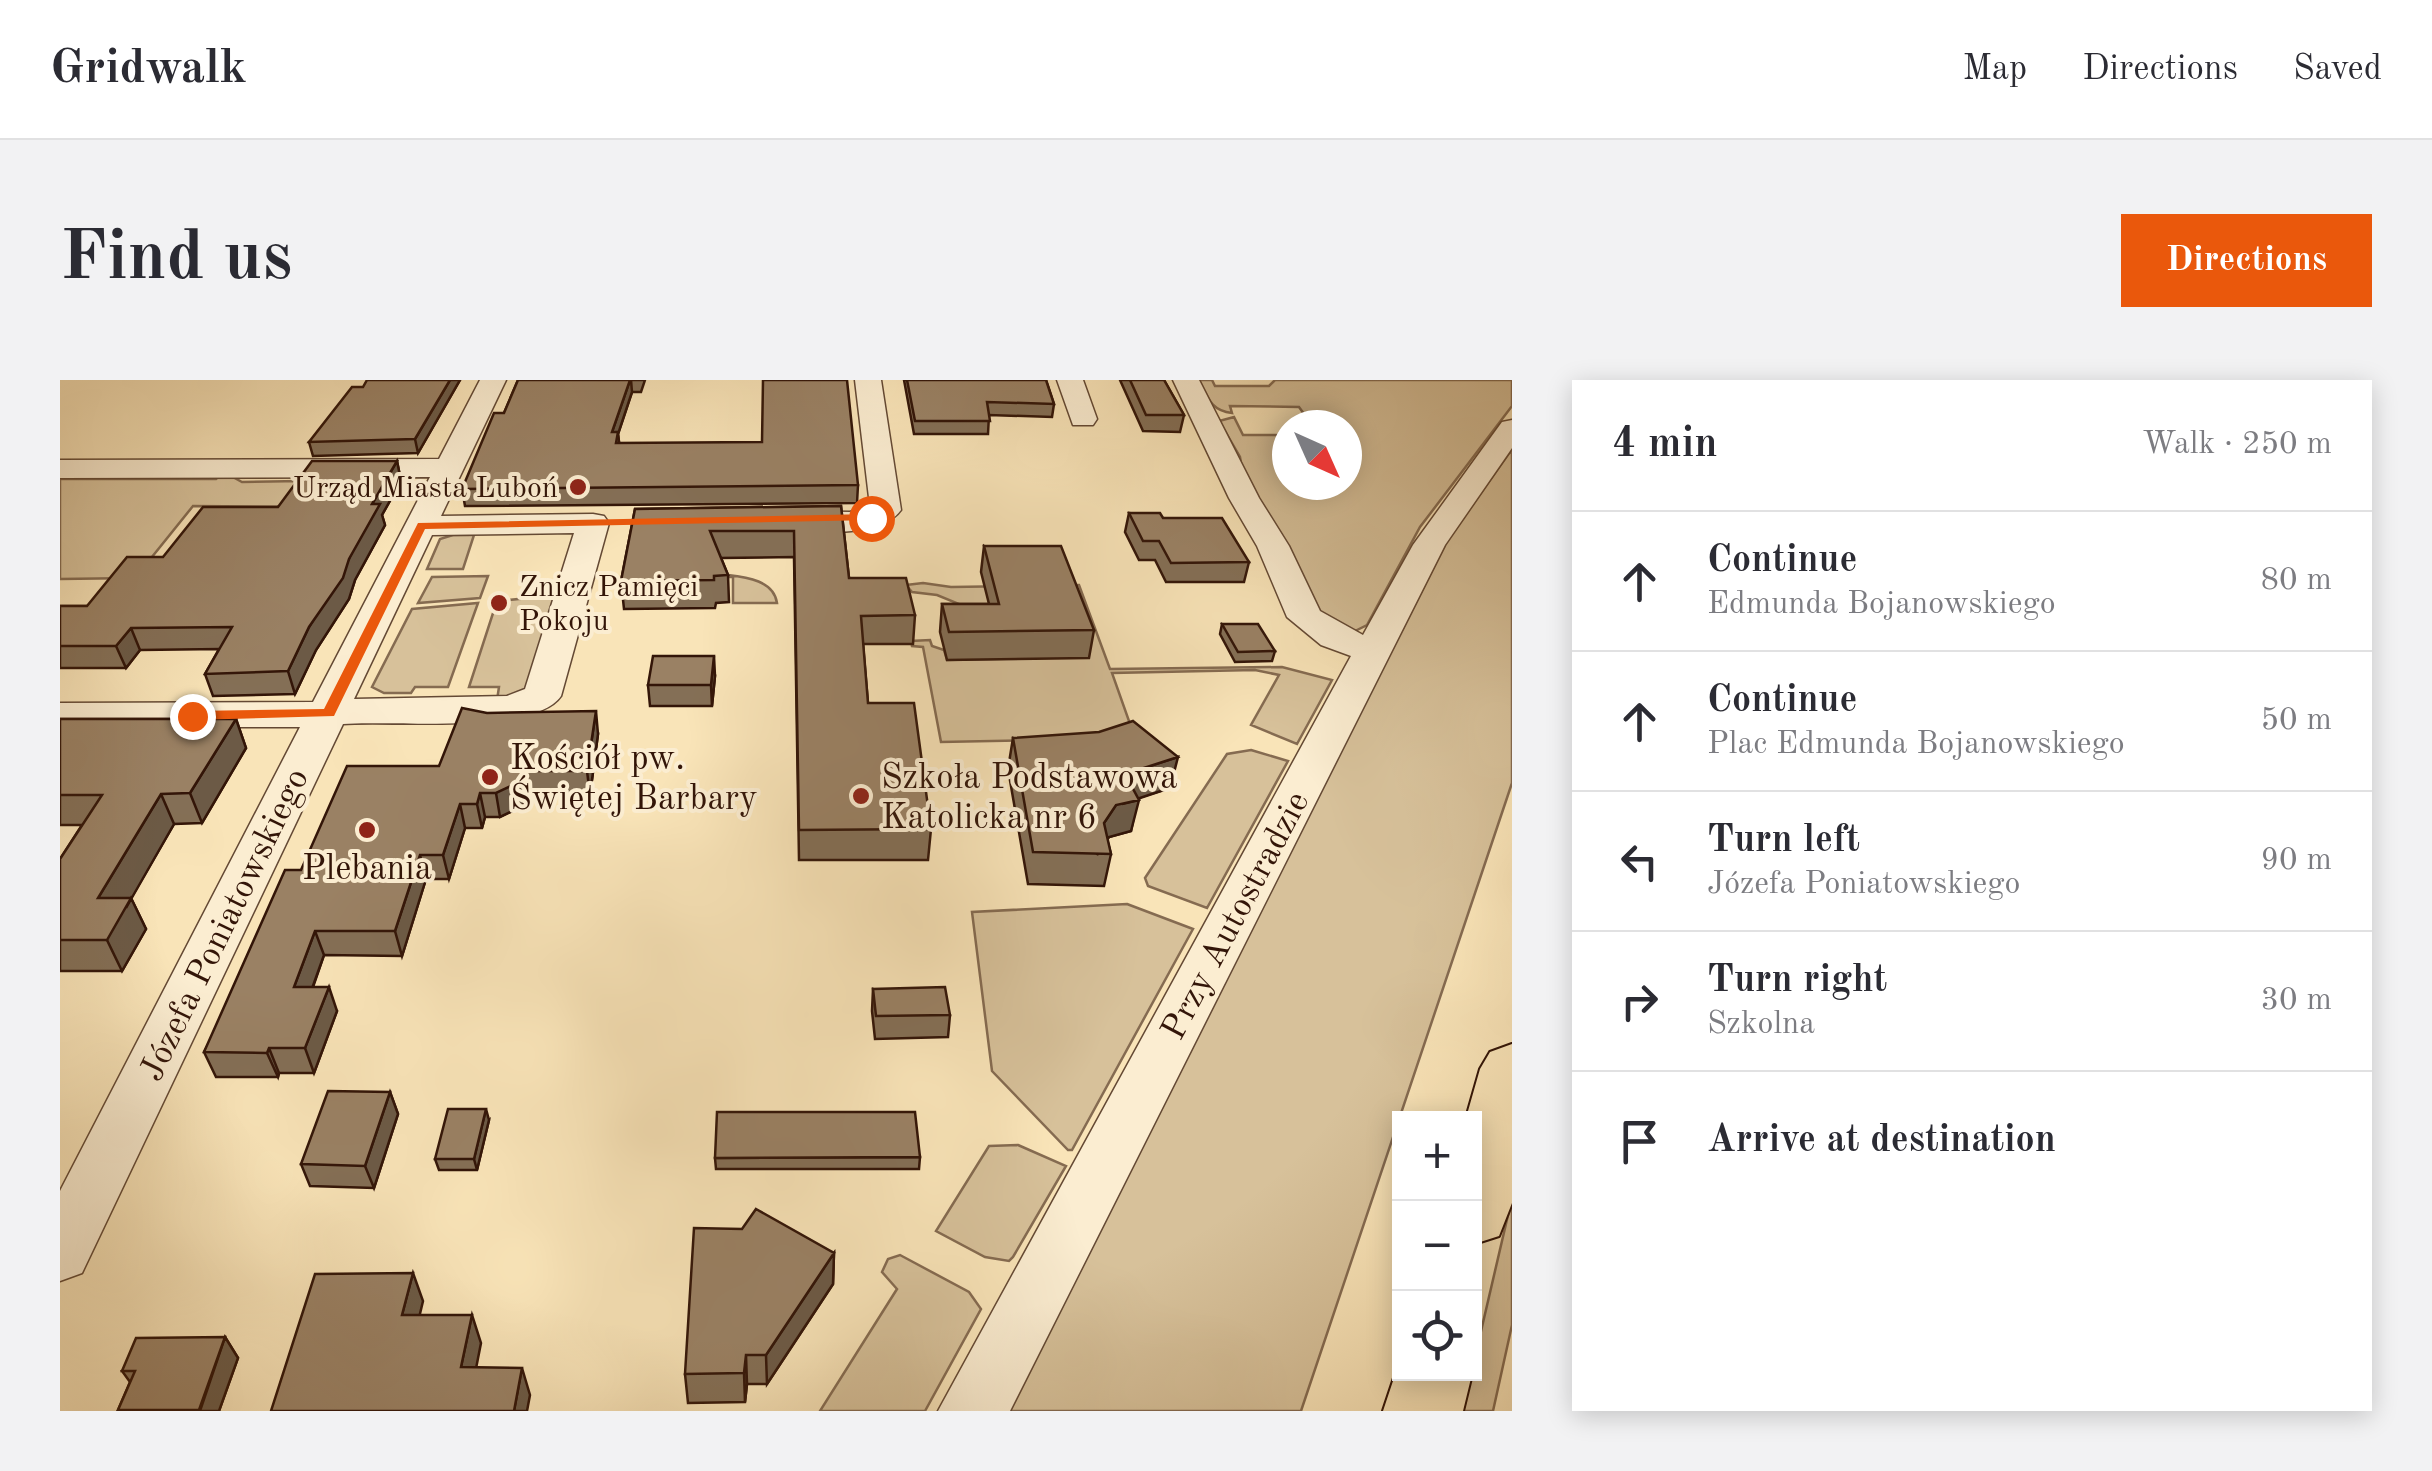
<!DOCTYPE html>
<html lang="en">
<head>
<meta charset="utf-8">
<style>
  body { margin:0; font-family:"Old Standard TT",serif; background:#f2f2f3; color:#2b2b33 }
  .controls { position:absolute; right:30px; bottom:30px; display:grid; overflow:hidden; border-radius:0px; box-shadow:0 5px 25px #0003 }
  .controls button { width:90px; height:90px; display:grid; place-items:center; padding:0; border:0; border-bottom:2px solid #e1e1e2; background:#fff; color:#2b2b33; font:50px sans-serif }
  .compass { position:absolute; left:1212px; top:30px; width:90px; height:90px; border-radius:50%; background:#fff; box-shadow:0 5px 25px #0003; rotate:135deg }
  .stop { position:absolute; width:30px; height:30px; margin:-22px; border:8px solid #ea580c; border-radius:50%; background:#fff }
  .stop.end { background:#ea580c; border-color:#fff; box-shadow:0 2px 10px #0008 }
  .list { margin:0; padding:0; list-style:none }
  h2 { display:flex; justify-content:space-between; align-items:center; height:130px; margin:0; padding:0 40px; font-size:42px }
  h2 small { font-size:32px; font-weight:400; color:#7c7c81 }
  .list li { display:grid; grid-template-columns:65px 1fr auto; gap:30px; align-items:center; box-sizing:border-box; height:140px; padding:0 40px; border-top:2px solid #e1e1e2 }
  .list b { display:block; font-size:38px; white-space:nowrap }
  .list p { margin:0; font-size:32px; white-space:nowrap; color:#7c7c81 }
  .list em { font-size:32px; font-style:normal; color:#7c7c81 }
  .icon { flex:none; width:55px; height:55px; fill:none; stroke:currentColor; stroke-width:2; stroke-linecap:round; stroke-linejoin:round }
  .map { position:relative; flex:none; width:1452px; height:1031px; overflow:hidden; border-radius:0px }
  header { display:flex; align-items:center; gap:60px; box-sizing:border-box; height:140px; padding:0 50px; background:#fff; border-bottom:2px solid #e1e1e2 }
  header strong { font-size:48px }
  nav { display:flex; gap:55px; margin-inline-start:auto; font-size:35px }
  .intro { display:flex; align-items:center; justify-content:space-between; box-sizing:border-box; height:240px; padding:0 60px }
  h1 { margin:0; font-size:70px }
  .button { padding:25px 45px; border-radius:0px; background:#ea580c; color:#fff; font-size:35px; font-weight:700 }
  main { display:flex; gap:60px; padding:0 60px }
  aside { flex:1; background:#fff; border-radius:0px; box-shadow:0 5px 25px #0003 }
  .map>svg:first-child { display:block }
  .green { fill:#d7c19a; stroke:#856b51; stroke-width:2.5 }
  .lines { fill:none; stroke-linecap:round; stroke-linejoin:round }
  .minor-casing { stroke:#644934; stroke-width:3 }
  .highway-casing { stroke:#331508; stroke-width:4 }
  .minor { fill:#fbedd1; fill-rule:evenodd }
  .highway { fill:#f9e4b8; fill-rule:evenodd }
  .wall { fill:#846f56; stroke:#331508; stroke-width:2.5 }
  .shaded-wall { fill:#6c5a46; stroke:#331508; stroke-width:2.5 }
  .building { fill:#9a8164; stroke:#331508; stroke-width:2.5 }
  .route { fill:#ea580c }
  .poi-dot { fill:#8f2418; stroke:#fbedd1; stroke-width:4 }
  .labels { text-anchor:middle; stroke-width:8; stroke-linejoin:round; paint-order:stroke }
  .far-poi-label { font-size:30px; fill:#331508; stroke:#fbedd1; text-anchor:end }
  .poi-label { font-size:35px; fill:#331508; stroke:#fbedd1; text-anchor:start }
  .street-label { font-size:35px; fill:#331508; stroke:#fbedd1 }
</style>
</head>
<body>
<header>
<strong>Gridwalk</strong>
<nav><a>Map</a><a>Directions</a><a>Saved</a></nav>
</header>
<div class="intro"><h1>Find us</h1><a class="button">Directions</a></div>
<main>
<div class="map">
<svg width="1452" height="1031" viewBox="0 0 1452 1031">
  <rect width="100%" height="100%" fill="#f9e4b8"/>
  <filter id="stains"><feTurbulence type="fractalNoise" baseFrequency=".002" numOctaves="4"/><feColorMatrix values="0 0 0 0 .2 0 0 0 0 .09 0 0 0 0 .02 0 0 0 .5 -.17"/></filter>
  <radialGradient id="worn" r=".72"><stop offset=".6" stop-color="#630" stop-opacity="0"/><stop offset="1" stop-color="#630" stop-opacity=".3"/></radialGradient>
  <path class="green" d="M1139,0H1152L1155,6H1209L1215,0H1452V26L1360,147L1307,245L1293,252L1265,241L1183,96L1180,77L1159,41L1174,37L1183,55H1227V105H1287V45H1252L1239,27L1170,26L1172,33C1151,31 1148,18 1139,0Z
    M1452,69V403L1241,1031H946L1388,159Z
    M159,96H171L182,102L241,101L277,127L133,126L75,198L0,199V99H156Z
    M393,155H414L403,189H367L380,159Z
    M668,195C687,197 714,201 717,223H673V197H634Z
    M428,196L420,218L358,223L372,197Z
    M863,203L891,207L1019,205L1050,289L1222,287L1272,300L1237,364L1191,345L1219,295L1195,290L1052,293L1075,358L881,362L863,267L852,266L851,261L870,260L872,266L884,270L887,280L1028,277L877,215L852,212L846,205Z
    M498,215L472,309L437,320L439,307H409L435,227L447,226L449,220Z
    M418,223L388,307H355L351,313H324L312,307L352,229Z
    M1191,370L1228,381L1147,528L1088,506L1085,498L1167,374Z
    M1067,524L1133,549L1012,770H1008L932,691L912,532Z
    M958,765L1006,786L953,877L949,881L925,877L876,851L929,766Z
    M1452,818V945L1433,1031H1402L1411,994H1414L1415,977Z
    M840,875L909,912L921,929L865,1031H760L837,909L822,892L828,879Z"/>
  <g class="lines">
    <defs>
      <path id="minor" d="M420,0H446L381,136L533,134L544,136L549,143L501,316C475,355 330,340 283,344L22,893L0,901V811L240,347H0V323L253,322L370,97L0,98V80L379,79ZM514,153L465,309L447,316L294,319L372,155Z
        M795,0H821L841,130C821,159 741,154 710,147L705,140L710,133L721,131L790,132L810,126Z
        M997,0H1023L1037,39L1033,45H1013Z
        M1113,0H1139L1199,118L1229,166L1260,231L1303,255L1353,165L1442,42L1452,40V68L1385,165L950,1031H878L1291,276L1261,265L1227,237L1197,166L1169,118Z"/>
      <path id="highway" d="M1452,664V823L1439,856L1414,864V738H1406L1420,689L1430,672Z
        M1340,980V994H1412L1403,1031H1323Z"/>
    </defs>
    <use href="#minor" class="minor-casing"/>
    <use href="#highway" class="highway-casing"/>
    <use href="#minor" class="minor"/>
    <use href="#highway" class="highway"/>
  </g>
  <path class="wall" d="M400,0L358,73L253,76L249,62Z
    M458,0H585L581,12H572L558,54L559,63L798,105L797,123L405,126L402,109L444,33Z
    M844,0H986L994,24L992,37L929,35L928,54H854Z
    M1060,0H1104L1124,35L1120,52L1083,51Z
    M337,81L341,101L322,135L325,145L295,200L289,219L256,270L235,314L153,316L145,294L159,269L80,270L66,288H0V226H27L103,177L218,127Z
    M781,126L789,198L855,235L853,264H803L808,323L871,449L868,480H739L734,177L661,178L668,195L669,222L656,223L655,228L564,229L561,201L575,129Z
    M1069,133L1103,138L1189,182L1184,202H1106L1095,180H1079L1065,152Z
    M924,166L1034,250L1029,278L887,280L880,252L882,224H929L921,192Z
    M1162,244L1215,271L1212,281L1175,282L1160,254Z
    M655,296L652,326H590L588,305Z
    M0,339H176L186,368L142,443L114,444L71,518L86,549L62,591H0V479L22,445H0Z
    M538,354L530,415H466L463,426L440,437H425L422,448H405L389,499H366L342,576L264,575L253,607L277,631L254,693H219L218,697H156L144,672L241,490L379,386Z
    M953,358L1110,408L1078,418L1071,451L1049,457L1047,459L1051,474L1044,506L968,504L948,389Z
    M813,609L890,635L888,657L815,659L812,631Z
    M330,712L338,734L314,808L250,806L241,784Z
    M429,740L417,790H379L375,779Z
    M860,777L859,789H656L655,778Z
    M774,873L773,904L707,1004H687L685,1022L628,1023L625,994Z
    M165,957L178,978L159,1031L58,1030L70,1002L62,991Z"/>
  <path class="shaded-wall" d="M390,0H400L358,73L355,59Z
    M570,0H571L572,12L558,54L560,69L557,80L552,52Z
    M337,81L341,101L322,135L325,145L295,200L289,219L256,270L235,314L228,291L249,247L289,179L312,124Z
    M71,248L80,270L66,288L56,266Z
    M654,276L655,296L652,326L651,305Z
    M536,331L538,354L530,415L527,391Z
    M176,339L186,368L142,443L130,413Z
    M1118,377L1110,408L1062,424L1079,420L1071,451L1049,457L1037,475L1044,443L1056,425L1065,394Z
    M462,391L466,415L463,426L440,437L436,413Z
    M420,413L425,437L422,448L417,424Z
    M101,414L114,444L66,528L71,518L86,549L62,591L47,560L38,518Z
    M400,424L405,448L389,499L383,475Z
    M360,475L366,499L342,576L335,551Z
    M255,551L264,575L244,631L234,607Z
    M269,607L277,631L254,693L245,668Z
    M209,668L219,693L218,697L207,673Z
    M330,712L338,734L314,808L305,786Z
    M426,729L429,740L417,790L414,779Z
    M774,873L773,904L707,1004L706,975Z
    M353,893L363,921L353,963L342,935Z
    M412,935L421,963L411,1014L401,987Z
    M165,957L178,978L159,1031H140Z
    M686,975L687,1004L685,1022L684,993Z
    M462,988L470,1015L467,1031H454Z"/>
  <path class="building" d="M307,0H390L355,59L249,62L292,7H303Z
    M458,0H570L552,52H558L556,63L702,62L703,0H787L798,105L402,109L434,33H444Z
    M847,0H986L994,24L927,22L930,41H855Z
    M1070,0H1104L1124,35H1086Z
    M252,81H337L312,124H320L289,179L283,198L249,247L228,291L145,294L172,247L71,248L56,266H0V226H27L67,177H103L143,127H218Z
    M781,126L789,198H846L855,235L801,236L808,323H854L871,449L739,450L734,151H650L668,195L654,196V200L561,201L575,129Z
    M1069,133H1100L1103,138H1162L1189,182L1111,183L1099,161H1083Z
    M924,166H1001L1034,250L889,252L882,224H939Z
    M1162,244H1198L1215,271L1178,272Z
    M593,276H654L651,305H588Z
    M402,328L427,333L536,331L527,391H462L459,402L436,413H420L417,424H400L383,475H360L335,551H255L234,607H269L245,668H209L207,673L144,672L225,490H241L287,386H379Z
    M0,339H176L130,413L101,414L38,518H71L47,560H0V479L42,415H0Z
    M1073,341L1118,377L1065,394L1079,420L1056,425L1044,443L1051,474L973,472L953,358L1039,352Z
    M885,607L890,635L816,636L813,609Z
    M268,711L330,712L305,786L241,784Z
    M388,729H426L414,779H375Z
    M657,732H855L860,777L655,778Z
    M696,829L774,873L706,975H686L684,993L625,994L634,848L682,849Z
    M353,893L342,935H412L401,987L462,988L454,1031H211L255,894Z
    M165,957L139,1030H58L75,991H62L76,958Z"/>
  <path class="route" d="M811,134L815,140L365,149L274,336L132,340L125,336L132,331L264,329L358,143Z"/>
  <g class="poi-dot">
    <circle cx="518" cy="107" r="10"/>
    <circle cx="439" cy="223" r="10"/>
    <circle cx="430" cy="397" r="10"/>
    <circle cx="801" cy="416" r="10"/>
    <circle cx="307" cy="450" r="10"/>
  </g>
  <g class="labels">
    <g class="far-poi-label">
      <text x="498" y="117">Urząd Miasta Luboń</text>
      <text x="459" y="216" text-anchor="start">Znicz Pamięci<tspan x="459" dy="34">Pokoju</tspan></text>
    </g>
    <g class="poi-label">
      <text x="450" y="389">Kościół pw.<tspan x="450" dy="40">Świętej Barbary</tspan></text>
      <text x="821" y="408">Szkoła Podstawowa<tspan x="821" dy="40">Katolicka nr 6</tspan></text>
      <text x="307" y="499" text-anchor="middle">Plebania</text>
    </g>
    <g class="street-label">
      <text transform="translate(1174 535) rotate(-62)" y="12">Przy Autostradzie</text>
      <text transform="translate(163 544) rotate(-64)" y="12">Józefa Poniatowskiego</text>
    </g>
  </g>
  <rect width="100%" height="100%" filter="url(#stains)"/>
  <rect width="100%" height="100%" fill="url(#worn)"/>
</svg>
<div class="controls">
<button>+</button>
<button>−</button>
<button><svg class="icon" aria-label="locate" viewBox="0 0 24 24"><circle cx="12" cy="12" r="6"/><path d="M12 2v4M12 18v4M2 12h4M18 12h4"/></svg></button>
</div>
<svg class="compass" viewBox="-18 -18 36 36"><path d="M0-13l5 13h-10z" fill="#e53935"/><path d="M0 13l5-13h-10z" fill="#7c7c81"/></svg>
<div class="stop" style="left:811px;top:138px"></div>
<div class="stop end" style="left:132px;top:336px"></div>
</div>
<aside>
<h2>4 min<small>Walk · 250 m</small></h2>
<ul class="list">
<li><svg class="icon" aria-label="ahead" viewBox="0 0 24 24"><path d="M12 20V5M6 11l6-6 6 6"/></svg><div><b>Continue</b><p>Edmunda Bojanowskiego</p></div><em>80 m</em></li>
<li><svg class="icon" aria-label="ahead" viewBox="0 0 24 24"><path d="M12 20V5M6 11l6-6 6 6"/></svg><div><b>Continue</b><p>Plac Edmunda Bojanowskiego</p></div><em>50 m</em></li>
<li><svg class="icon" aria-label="left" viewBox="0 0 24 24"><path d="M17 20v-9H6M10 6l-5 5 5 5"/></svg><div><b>Turn left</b><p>Józefa Poniatowskiego</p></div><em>90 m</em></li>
<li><svg class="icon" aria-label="right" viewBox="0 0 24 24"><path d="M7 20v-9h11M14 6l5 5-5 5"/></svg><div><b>Turn right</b><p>Szkolna</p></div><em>30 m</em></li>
<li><svg class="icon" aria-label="arrive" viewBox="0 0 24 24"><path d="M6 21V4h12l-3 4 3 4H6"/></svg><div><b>Arrive at destination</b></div></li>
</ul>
</aside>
</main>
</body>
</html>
